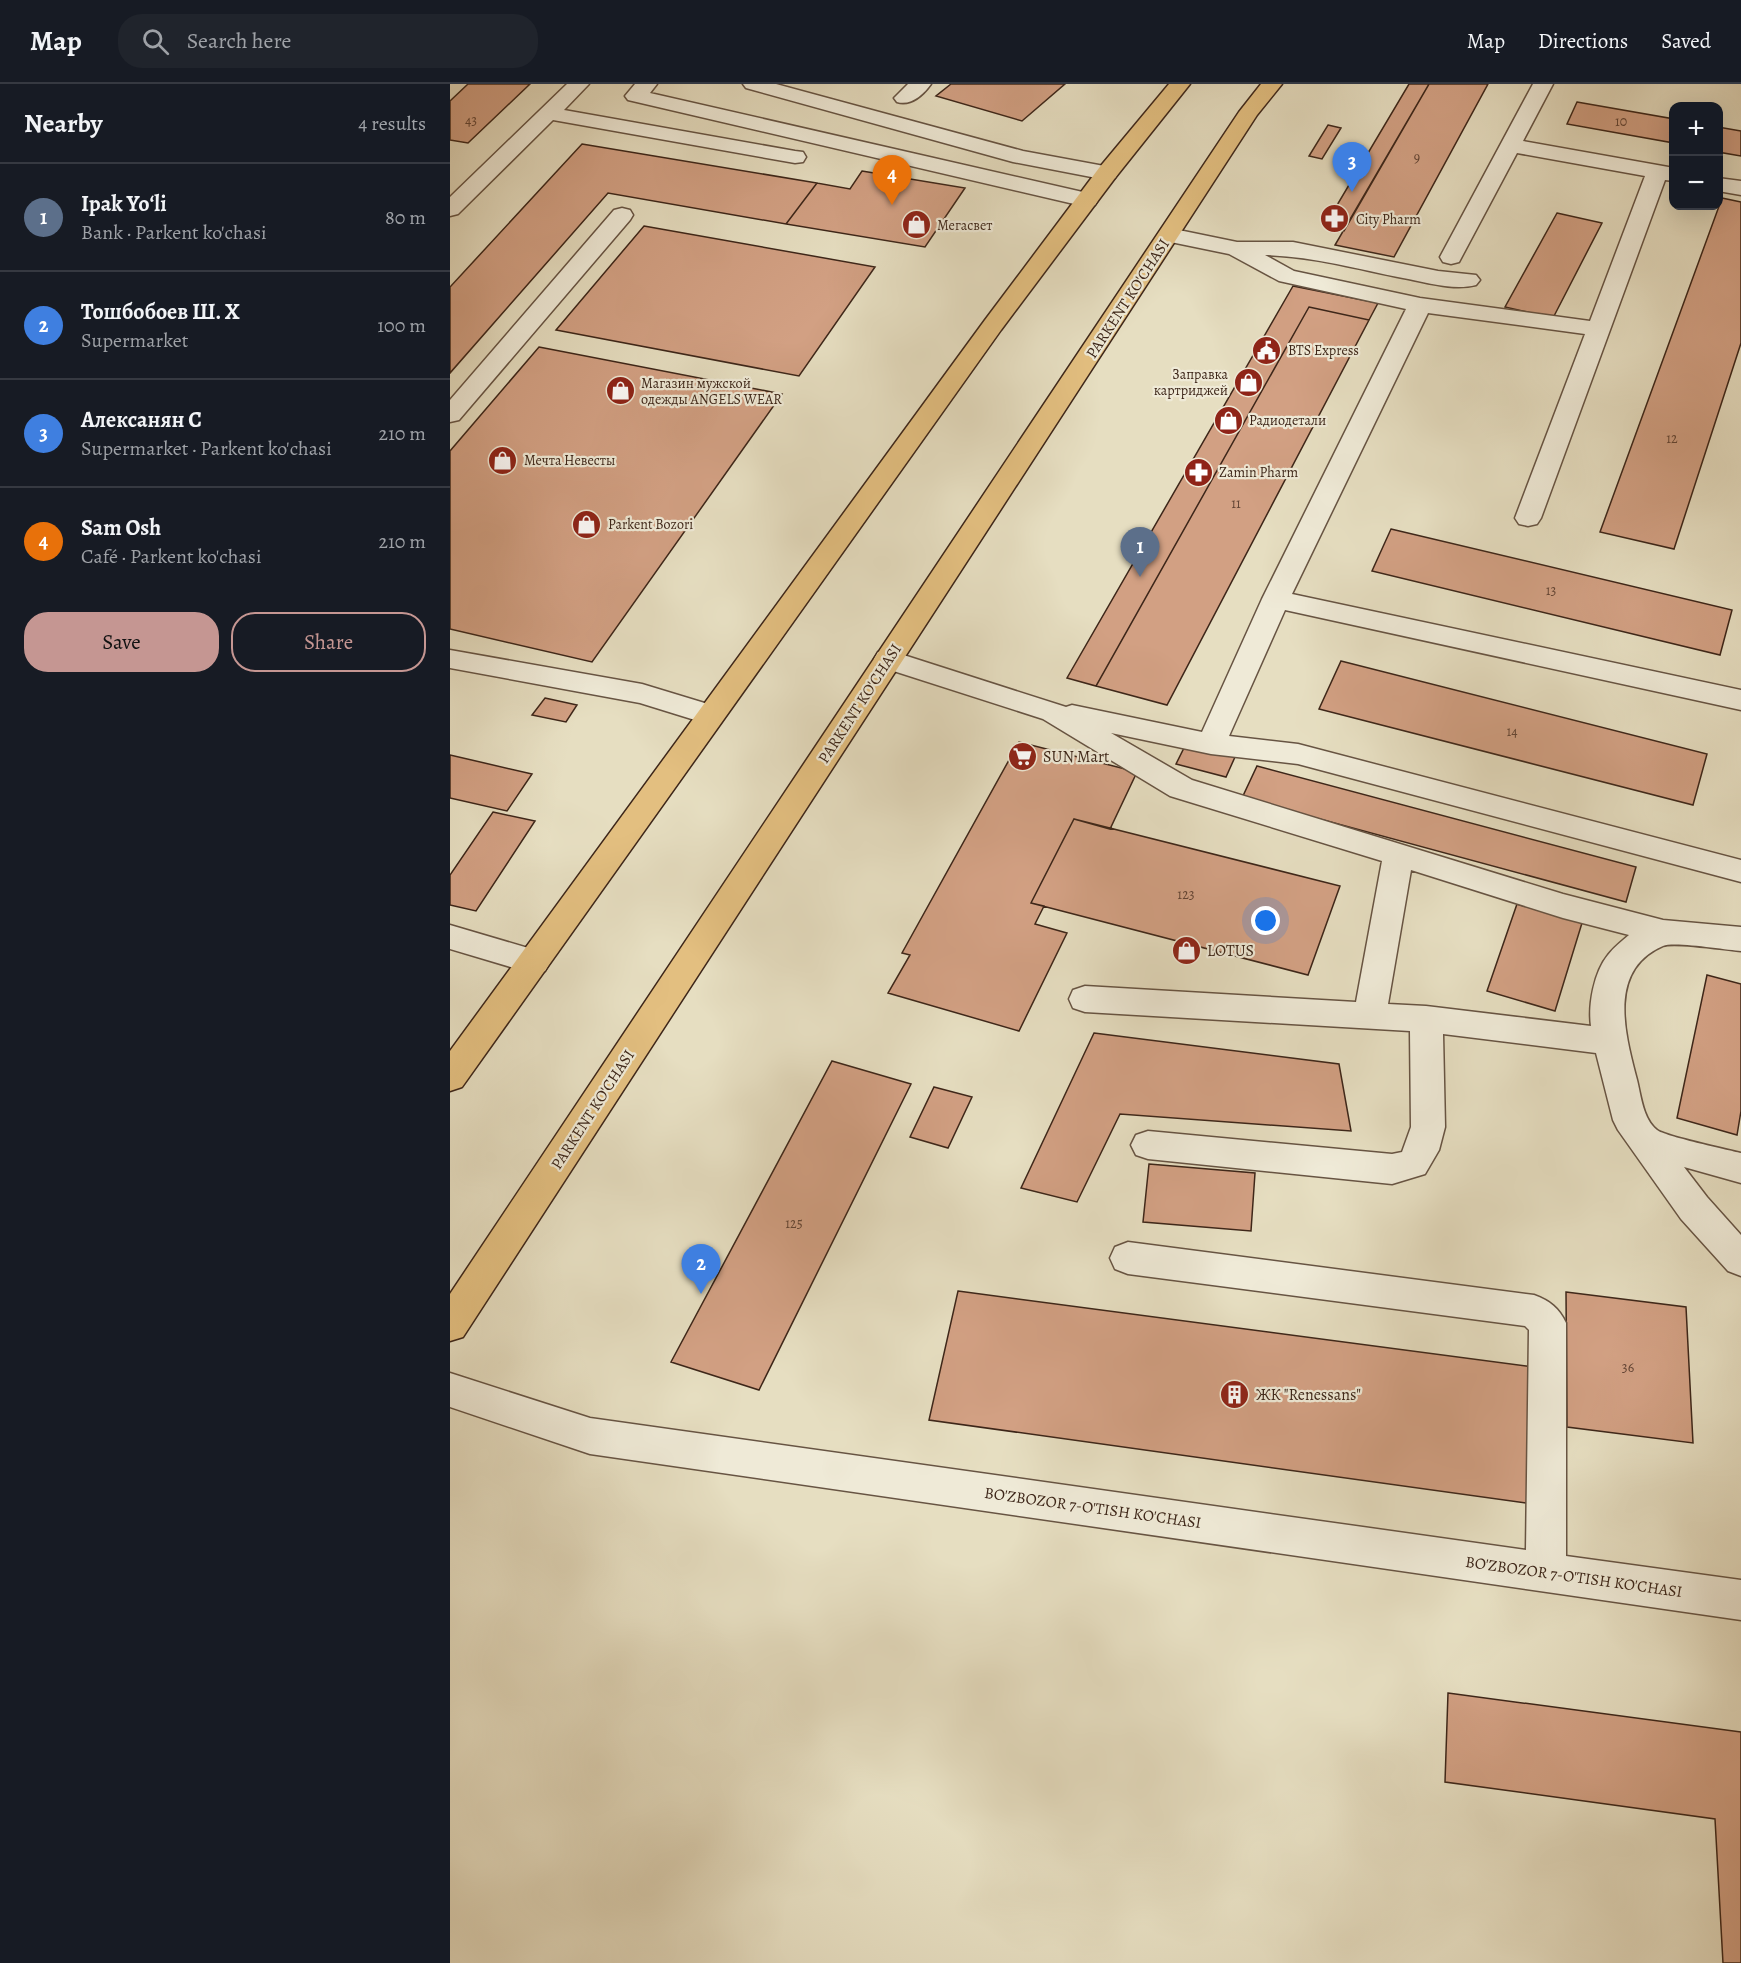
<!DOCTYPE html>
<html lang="en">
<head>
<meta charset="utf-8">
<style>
  body { margin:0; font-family:Alegreya,serif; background:#20242c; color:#f1f3f6 }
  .controls { position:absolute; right:18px; top:18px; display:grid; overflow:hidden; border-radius:12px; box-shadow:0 6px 24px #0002 }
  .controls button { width:54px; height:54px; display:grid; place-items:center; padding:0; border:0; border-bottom:2px solid #363941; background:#171b24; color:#f1f3f6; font:30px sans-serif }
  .you { position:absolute; left:816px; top:837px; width:21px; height:21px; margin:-15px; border:4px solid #fff; border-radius:50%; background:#1a73e8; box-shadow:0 0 0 9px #1a73e833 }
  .badge { display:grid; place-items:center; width:39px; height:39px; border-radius:50%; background:#c59692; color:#fff; font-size:20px; font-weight:700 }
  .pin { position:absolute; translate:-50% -50px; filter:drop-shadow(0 2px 3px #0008) }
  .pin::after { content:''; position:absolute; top:32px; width:21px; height:18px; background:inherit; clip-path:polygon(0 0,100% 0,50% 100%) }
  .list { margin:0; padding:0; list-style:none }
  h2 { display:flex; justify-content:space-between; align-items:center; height:78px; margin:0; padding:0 24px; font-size:26px }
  h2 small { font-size:20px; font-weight:400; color:#9ea1a6 }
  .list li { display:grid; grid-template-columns:39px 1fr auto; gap:18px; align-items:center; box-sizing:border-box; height:108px; padding:0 24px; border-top:2px solid #363941 }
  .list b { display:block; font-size:22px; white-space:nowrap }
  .list p { margin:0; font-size:20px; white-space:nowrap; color:#9ea1a6 }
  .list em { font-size:20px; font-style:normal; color:#9ea1a6 }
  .actions { display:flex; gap:12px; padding:18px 24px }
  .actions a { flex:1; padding:14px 0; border:2px solid #c59692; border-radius:24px; text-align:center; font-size:21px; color:#c59692 }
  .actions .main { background:#c59692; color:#111 }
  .icon { flex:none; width:33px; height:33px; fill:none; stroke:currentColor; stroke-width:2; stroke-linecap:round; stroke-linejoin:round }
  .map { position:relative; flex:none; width:1291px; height:1879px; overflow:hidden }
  header { display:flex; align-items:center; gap:36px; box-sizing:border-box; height:84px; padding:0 30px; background:#171b24; border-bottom:2px solid #363941 }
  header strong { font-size:28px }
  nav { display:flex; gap:33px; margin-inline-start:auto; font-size:21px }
  .search { width:420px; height:54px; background:#20242c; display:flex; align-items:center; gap:15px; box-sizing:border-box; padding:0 21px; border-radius:24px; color:#9ea1a6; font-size:22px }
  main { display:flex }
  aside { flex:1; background:#171b24 }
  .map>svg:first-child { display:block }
  .building { fill:#d2a083; stroke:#3d2619; stroke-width:1.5 }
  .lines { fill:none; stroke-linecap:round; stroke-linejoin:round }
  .minor-casing { stroke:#675443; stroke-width:3 }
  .major-casing { stroke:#3d2619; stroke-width:3 }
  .minor { fill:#efead7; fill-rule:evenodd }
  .major { fill:#e3bf80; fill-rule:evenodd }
  .labels { text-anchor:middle; stroke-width:4.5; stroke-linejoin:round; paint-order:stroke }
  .number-label { font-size:14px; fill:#624434 }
  .far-poi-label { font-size:14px; fill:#3d2619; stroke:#efead7; text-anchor:start }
  .street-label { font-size:16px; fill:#3d2619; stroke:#efead7 }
  .poi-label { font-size:16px; fill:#3d2619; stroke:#efead7; text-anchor:start }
</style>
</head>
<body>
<header>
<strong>Map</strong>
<div class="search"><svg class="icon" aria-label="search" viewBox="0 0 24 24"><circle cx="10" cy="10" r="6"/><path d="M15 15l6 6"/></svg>Search here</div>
<nav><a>Map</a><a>Directions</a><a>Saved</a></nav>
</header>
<main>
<aside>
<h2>Nearby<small>4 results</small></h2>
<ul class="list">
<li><span class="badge" style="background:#5c6f8a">1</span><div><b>Ipak Yoʻli</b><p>Bank · Parkent ko'chasi</p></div><em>80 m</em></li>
<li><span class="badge" style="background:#3f7fe0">2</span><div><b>Тошбобоев Ш. Х</b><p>Supermarket</p></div><em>100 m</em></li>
<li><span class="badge" style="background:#3f7fe0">3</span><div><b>Алексанян С</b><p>Supermarket · Parkent ko'chasi</p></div><em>210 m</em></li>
<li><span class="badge" style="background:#e8710a">4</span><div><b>Sam Osh</b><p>Café · Parkent ko'chasi</p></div><em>210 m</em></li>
</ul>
<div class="actions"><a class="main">Save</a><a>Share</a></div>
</aside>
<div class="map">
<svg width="1291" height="1879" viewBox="0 0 1291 1879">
  <rect width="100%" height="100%" fill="#e6dec1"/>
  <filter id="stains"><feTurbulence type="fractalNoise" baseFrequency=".00333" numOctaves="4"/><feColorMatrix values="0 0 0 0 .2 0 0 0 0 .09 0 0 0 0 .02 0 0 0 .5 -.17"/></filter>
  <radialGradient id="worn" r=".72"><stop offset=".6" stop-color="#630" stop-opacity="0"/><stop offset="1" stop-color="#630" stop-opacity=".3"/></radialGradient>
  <path class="building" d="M18,0H80L18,59L0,56V17Z
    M501,0H615L572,37L486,12Z
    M959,0H979L894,147L874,143Z
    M979,0H1038L944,173L885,161Z
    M1127,18L1224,35V59L1117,40Z
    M878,41L891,44L872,75L859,72Z
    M1268,43L1291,47V72L1268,68Z
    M132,60L367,99L336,140L158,109L0,289V203Z
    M412,87L436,91L515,104L475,163L336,140L367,99L400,105Z
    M1272,114L1291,118V259L1224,465L1150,448Z
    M1107,129L1152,139L1103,234L1055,223Z
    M194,142L425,183L349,292L106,246Z
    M843,202L928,219L919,236L859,223L646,602L617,594Z
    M859,223L919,236L717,621L646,602Z
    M89,263L332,310L142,578L0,545V367Z
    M941,445L1282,526L1270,571L922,487Z
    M891,577L1257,670L1243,721L869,625Z
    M95,614L127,621L116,638L82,631Z
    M569,658L687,688L660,745L624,735L581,819L594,822L585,840L617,849L569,947L438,909L460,871L452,869Z
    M736,660L785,673L776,693L726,680Z
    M0,671L82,690L57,727L0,714Z
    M807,682L1186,783L1176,818L792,714Z
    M43,728L85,737L26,827L0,821V791Z
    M624,735L890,802L858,891L581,819Z
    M1067,820L1132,839L1105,927L1037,907Z
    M1257,891L1291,900V1027L1287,1051L1227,1034Z
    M644,949L889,980L901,1047L670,1030L627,1118L571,1104Z
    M382,977L461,1000L309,1306L221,1278Z
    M484,1003L522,1013L498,1064L460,1053Z
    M699,1080L805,1089L801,1147L693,1138Z
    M508,1207L1084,1283L1083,1420L479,1336Z
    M1116,1208L1236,1223L1243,1359L1117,1343Z
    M998,1609L1291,1648V1879H1273L1265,1735L995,1698Z"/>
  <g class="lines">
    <defs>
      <path id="minor" d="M117,0H139L114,26L345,67L353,68L356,73L353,78L345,79L103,36L8,130L0,132V113Z
        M185,0H207L200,9L637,109L645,111L648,116L645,121L637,123L178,16L175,12Z
        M293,0H326L573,67L665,84L668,89L665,94L657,96L563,78L296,4Z
        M458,0H481C473,11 461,22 447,18L444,14Z
        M1083,0H1103L1073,57L1224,84V97L1215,96L1091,434L1087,440L1078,442L1069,440L1065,434L1135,250L978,229L842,510L1291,606V626L835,526L779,652L848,660L1291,776V798L848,680L761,670L661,649L742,696L1113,810L1213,836L1291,843V867C1276,866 1224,857 1213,862C1157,886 1175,950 1187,996C1191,1012 1193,1035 1207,1046C1214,1052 1278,1066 1291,1069V1099L1234,1083L1257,1113L1291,1151V1192L1278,1187L1231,1135L1168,1046L1163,1036L1146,969L993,950L995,1043L989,1066L975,1090L942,1100L698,1075L686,1071L681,1061L686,1051L698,1047L942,1070L952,1068L961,1043L960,947L635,928L623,924L619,915L623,906L635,902L906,918L932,777L720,712L593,635L428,582L424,575L428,568L438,566L616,623L622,621L752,648L812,515L956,225L829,197L779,170L711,156L708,151L711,146L719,144L787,158H843L988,187L1026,191L1030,196L1026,201C1003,207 976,198 953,194C907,185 861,172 815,171L844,187L970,214L1140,237L1195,92L1067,69L1009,178L1001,180L993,178L990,173ZM961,786L1113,834L1179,851C1172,857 1164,863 1158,871C1144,888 1138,921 1141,942L976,922L938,920Z
        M1268,94L1291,97V111L1268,107Z
        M172,124L180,126L183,131L180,136L9,336L0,338V316L164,126Z
        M0,566L192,600L271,624L275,631L271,638L261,641L190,619L0,584Z
        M0,841L95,869L100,878L95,887L84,890L0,865Z
        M678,1158L1084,1211C1100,1217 1109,1224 1116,1239V1472L1291,1496V1536L140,1370L0,1323V1289L140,1334L1076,1466L1079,1246L1075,1242L678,1190L665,1185L660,1174L665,1163Z"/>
      <path id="major" d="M719,0H740L665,94L551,246L12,1003L0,1007V967L535,236L649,84Z
        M811,0H832L807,31L13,1253L0,1257V1210L789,28Z"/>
    </defs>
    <use href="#minor" class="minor-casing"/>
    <use href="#major" class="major-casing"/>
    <use href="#minor" class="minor"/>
    <use href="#major" class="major"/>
  </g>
  <defs>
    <symbol id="pharmacy-disc" viewBox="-11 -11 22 22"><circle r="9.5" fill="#8f2418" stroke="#efead7"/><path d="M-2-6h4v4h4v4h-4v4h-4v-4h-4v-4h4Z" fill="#fff"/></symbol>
    <symbol id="shop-disc" viewBox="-11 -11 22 22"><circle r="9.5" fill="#8f2418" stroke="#efead7"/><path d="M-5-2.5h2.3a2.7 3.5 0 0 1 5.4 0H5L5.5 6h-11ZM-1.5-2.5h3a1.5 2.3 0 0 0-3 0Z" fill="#fff"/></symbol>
    <symbol id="civic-disc" viewBox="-11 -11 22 22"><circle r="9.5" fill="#8f2418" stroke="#efead7"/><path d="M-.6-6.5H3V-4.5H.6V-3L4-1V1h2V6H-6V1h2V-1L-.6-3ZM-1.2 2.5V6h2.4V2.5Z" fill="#fff"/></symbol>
    <symbol id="supermarket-disc" viewBox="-11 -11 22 22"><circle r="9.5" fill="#8f2418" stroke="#efead7"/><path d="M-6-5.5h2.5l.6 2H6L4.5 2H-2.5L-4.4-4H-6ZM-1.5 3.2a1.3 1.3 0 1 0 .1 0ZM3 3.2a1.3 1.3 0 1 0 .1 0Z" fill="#fff"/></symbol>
    <symbol id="building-disc" viewBox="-11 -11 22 22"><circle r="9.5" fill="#8f2418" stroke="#efead7"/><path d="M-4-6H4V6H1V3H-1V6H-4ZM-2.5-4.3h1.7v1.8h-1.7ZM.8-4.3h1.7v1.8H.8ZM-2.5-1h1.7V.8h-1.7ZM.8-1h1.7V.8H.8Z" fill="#fff"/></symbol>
  </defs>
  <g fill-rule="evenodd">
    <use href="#pharmacy-disc" x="868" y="118" width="33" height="33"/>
    <use href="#shop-disc" x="450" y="124" width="33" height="33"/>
    <use href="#civic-disc" x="800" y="250" width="33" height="33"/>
    <use href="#shop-disc" x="782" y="282" width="33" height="33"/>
    <use href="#shop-disc" x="154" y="290" width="33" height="33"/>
    <use href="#shop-disc" x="762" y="320" width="33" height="33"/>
    <use href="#shop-disc" x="36" y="360" width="33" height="33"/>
    <use href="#pharmacy-disc" x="732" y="372" width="33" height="33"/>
    <use href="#shop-disc" x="120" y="424" width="33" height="33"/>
    <use href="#supermarket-disc" x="556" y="656" width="33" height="33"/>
    <use href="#shop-disc" x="720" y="850" width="33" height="33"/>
    <use href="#building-disc" x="768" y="1294" width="33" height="33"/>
  </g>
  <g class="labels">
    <g class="number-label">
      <text x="21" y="41">43</text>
      <text x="1171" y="42">10</text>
      <text x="967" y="78">9</text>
      <text x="1222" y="359">12</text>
      <text x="786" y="424">11</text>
      <text x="1101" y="511">13</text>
      <text x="1062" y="652">14</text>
      <text x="736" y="815">123</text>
      <text x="344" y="1144">125</text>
      <text x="1178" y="1288">36</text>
    </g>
    <g class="far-poi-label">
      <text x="906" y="140">City Pharm</text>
      <text x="487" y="146">Мегасвет</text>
      <text x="838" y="271">BTS Express</text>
      <text x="778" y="295" text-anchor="end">Заправка<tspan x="778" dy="16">картриджей</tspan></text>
      <text x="191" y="304">Магазин мужской<tspan x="191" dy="16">одежды ANGELS WEAR</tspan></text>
      <text x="799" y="341">Радиодетали</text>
      <text x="74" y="381">Мечта Невесты</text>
      <text x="769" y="393">Zamin Pharm</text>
      <text x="158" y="445">Parkent Bozori</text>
    </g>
    <g class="street-label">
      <text transform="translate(677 214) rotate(-57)" y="6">PARKENT KO'CHASI</text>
      <text transform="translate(409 619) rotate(-57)" y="6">PARKENT KO'CHASI</text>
      <text transform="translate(142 1025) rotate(-57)" y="6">PARKENT KO'CHASI</text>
      <text transform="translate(643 1423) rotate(8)" y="6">BO'ZBOZOR 7-O'TISH KO'CHASI</text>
      <text transform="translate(1124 1492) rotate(8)" y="6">BO'ZBOZOR 7-O'TISH KO'CHASI</text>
    </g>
    <g class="poi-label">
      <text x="593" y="678">SUN Mart</text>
      <text x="757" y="872">LOTUS</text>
      <text x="806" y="1316">ЖК "Renessans"</text>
    </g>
  </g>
  <rect width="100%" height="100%" filter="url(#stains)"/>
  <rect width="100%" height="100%" fill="url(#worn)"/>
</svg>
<div class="controls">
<button>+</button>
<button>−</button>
</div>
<div class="you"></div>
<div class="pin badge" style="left:690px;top:493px;background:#5c6f8a">1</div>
<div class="pin badge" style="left:251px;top:1210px;background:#3f7fe0">2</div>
<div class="pin badge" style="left:902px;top:108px;background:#3f7fe0">3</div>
<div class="pin badge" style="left:442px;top:121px;background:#e8710a">4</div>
</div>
</main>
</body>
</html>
